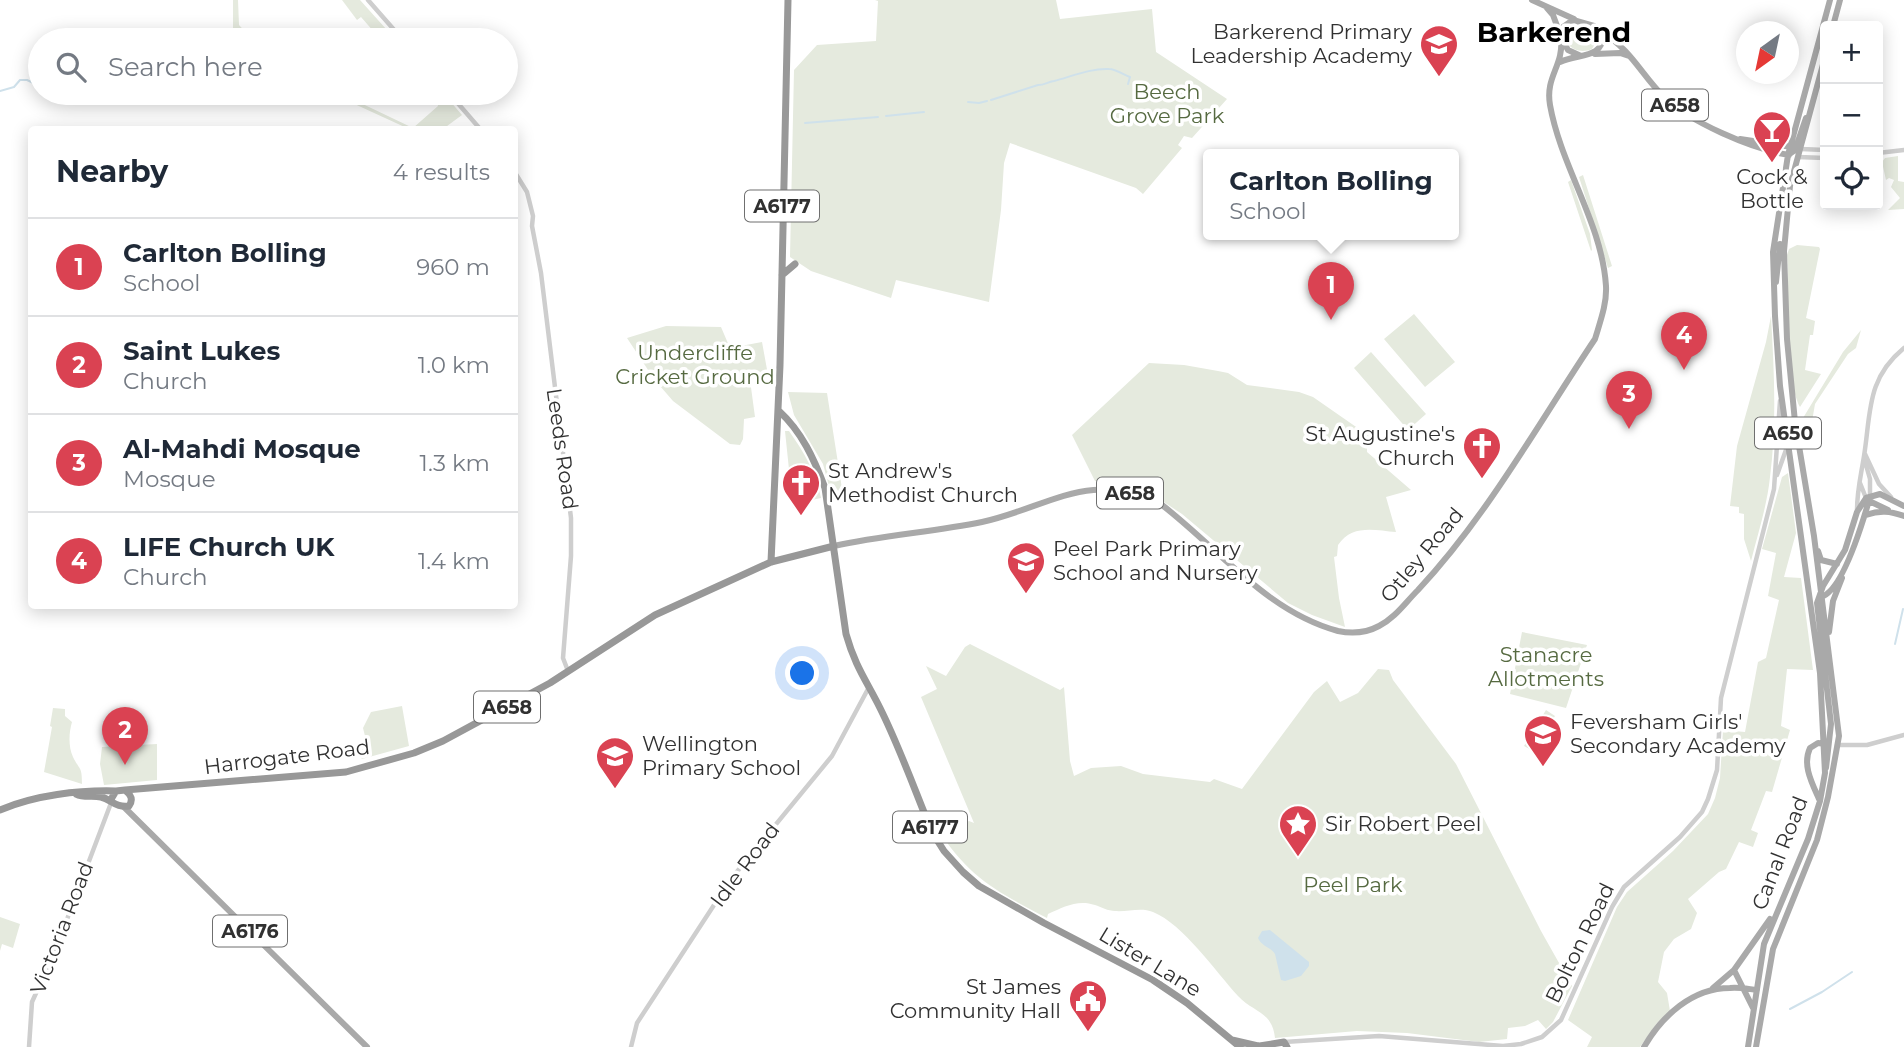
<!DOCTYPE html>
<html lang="en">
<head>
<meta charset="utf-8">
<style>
  body { margin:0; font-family:Montserrat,sans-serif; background:#f2f2f3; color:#1f2937 }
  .controls { position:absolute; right:21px; top:21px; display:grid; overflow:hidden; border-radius:7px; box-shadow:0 4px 18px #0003 }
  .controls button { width:63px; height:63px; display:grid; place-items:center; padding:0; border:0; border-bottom:2px solid #e0e1e3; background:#fff; color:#1f2937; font:35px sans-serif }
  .compass { position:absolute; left:1736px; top:21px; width:63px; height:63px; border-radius:50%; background:#fff; box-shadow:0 4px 18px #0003; rotate:213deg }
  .you { position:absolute; left:803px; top:674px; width:24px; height:24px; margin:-18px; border:5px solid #fff; border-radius:50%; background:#1a73e8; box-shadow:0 0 0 10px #1a73e833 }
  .badge { display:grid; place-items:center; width:46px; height:46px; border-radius:50%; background:#da4252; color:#fff; font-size:23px; font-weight:700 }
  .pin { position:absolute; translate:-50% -58px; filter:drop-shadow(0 2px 4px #0008) }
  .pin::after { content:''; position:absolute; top:37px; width:24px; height:21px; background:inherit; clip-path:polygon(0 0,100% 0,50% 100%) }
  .popup { position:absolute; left:1203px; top:149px; width:256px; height:91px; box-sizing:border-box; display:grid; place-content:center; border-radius:7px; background:#fff; filter:drop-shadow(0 2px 5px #0005); font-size:23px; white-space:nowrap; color:#747a83 }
  .popup b { font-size:26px; color:#1f2937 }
  .popup::after { content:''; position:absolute; left:50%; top:100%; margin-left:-14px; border:14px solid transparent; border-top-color:#fff }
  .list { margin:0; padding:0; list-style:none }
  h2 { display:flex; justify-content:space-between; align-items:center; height:91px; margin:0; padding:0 28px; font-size:30px }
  h2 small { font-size:23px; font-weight:400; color:#747a83 }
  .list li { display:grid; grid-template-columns:46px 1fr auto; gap:21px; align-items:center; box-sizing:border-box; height:98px; padding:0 28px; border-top:2px solid #e0e1e3 }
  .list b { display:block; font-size:26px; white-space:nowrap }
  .list p { margin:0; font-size:23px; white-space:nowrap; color:#747a83 }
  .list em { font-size:23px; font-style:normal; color:#747a83 }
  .icon { flex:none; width:38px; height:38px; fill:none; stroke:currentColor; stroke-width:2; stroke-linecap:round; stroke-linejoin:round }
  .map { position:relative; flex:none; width:1904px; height:1047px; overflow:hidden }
  .search { position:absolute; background:#fff; box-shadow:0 4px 18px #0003; left:28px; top:28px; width:490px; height:77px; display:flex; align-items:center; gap:18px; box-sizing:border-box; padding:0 24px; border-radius:38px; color:#747a83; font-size:26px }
  .panel { position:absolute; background:#fff; box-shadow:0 4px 18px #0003; left:28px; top:126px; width:490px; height:483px; border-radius:7px }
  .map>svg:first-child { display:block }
  .green { fill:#e5eade }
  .water { fill:#cfe1eb }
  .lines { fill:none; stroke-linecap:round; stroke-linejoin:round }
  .stream { stroke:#cfe1eb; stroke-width:2 }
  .minor { stroke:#cecece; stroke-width:4.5 }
  .major { stroke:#a9a9a9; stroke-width:6 }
  .highway { stroke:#989898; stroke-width:7 }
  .labels { text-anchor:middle; stroke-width:7; stroke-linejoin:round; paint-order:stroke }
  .shield { fill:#fff; stroke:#6f6f6f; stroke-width:2 }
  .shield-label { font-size:19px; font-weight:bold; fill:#313131 }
  .poi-label { font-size:21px; fill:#313131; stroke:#fff; text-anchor:start }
  .park-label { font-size:21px; fill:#566a41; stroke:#fff }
  .street-label { font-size:21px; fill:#313131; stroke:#fff }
  .district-label { font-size:28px; font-weight:bold; fill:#000; stroke:#fff }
</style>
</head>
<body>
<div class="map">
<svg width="1904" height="1047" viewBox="0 0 1904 1047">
  <rect width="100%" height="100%" fill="#fff"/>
  <path class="green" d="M233,0H238L239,25L253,40H233Z
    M342,0H360L396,40H381L361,17L357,20Z
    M875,0H1056L1060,19L1152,9L1156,52L1227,99L1192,138L1184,136L1178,145L1182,148L1143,194L1136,188L1010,143L1004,163L1001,210L989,302L896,280L891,298L811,271L790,257L794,70L817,45L876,41L878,1Z
    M1573,24L1593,31L1597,40L1592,49C1578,55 1563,47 1565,31Z
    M314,93H348V97L413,128L438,106L436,93H443L462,115L443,129H409L348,101Z
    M1898,156V181L1904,182V209L1888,210L1900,198L1891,187L1894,180L1889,178L1886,180L1882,162L1885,158Z
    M1583,175L1612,266L1608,268L1579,177Z
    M1571,180L1590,234L1592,250L1591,251L1568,182Z
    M1797,245L1819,247L1820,249L1806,318L1815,321L1813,335H1810L1805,370L1821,374L1800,407C1784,376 1790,294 1787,255L1789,249Z
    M1414,314L1455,362L1425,387L1384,339Z
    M1771,316C1774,370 1777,423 1770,477C1767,506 1758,533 1751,561L1744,539V514L1739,513V507L1730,506L1737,446L1766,342Z
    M666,326L721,327L730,348L762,342L768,375L750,380L755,417L744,419L743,439L740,445L730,444L673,401L654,379L627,338Z
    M1861,330L1856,348L1848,354L1815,404L1809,439L1805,444L1800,423L1843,352Z
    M1371,352L1426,414L1408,430L1354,368Z
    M1149,363L1184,365L1218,371L1228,373L1247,385L1299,392L1313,397L1372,438L1367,446V452L1411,490L1386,497L1396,532C1374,530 1352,524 1338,545L1337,556L1334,557L1339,598L1345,627L1312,615L1288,603L1182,514L1147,491L1095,481L1072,435Z
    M788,392L827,393L843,495L832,497L823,464L794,415Z
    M785,431H789C804,452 816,473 821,498L807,501L793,508Z
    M1788,473L1796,533L1784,577L1801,578L1813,670L1787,669L1781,726L1790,730L1772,792L1766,791L1751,830L1758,833L1753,847L1739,842L1726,869L1719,872L1688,899L1697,913L1691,929L1674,939L1664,952L1658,982L1667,993L1670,1011L1657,1023L1640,1047H1587L1592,1037L1568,1020L1617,907L1627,892L1673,851L1708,814L1715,798L1720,778L1723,730L1745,732L1758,662L1766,658L1779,600L1768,596L1776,553L1762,549L1782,477Z
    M1522,632L1587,645L1566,708L1510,694Z
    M970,644L1060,690L1064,687L1070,761L1074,776L1091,768L1121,766L1143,774L1210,782L1214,779L1242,789L1314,692L1327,681L1340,702L1358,693L1378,669L1389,670L1393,680L1456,764L1541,931L1572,986L1553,1022L1546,1029L1538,1020L1525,1026L1508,1028L1507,1039L1479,1042L1407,1033L1357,1031L1275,1038C1272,1011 1254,1013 1238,996C1216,972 1183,924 1153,912C1141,907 1128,912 1115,911C1108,911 1101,907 1095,905C1078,899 1063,907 1048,914L1047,918C996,891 969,878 937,828L947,824L953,829L969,821L974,823L921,697L937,689L926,666L946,676L965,647Z
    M402,706L409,746L362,759L360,757L366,740L363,728L371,712Z
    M53,708L65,709V716L72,722C69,732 68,746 73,757C80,771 82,766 82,784L44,772L52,727L50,726Z
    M1546,710L1555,716L1533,751L1524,746Z
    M157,744V780L104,785L100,764L102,747Z
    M0,917L20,924L13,948L2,944L0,951Z"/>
  <path class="water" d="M1270,930L1309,962V966L1301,976L1285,981L1281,980L1275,954C1271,947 1262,947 1258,938L1262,931Z"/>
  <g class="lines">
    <path class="stream" d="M0,91L14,87L20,80H27L40,86
      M51,93L54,95
      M301,93L316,96
      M57,95L89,93L100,94L116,101L138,100L142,104L163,101L174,103L189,98L202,100L212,93H221
      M991,100L1038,85C1045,85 1047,82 1054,81C1070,77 1091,68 1109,69C1116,69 1124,75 1130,77L1128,84
      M968,102L979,103L987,101
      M886,116L924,112
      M805,123L878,117
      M1895,644L1903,609
      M1790,1009L1822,992L1852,972"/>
    <path class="minor" d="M368,0L403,40
      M449,93L481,130
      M1801,149L1825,150
      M1878,153L1904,150
      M1798,157L1825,158
      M514,171L527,192L533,216L532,226L541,273L571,518V556L563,658L568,671
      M1865,454L1879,484L1891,497
      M1864,458L1870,479V497
      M1777,475L1787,447
      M1860,483L1866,498
      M1857,510C1857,491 1861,475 1864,456C1871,413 1866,379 1904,348
      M1837,745H1867L1904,735
      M1284,1042L1379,1036L1503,1046L1521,1044L1542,1037L1561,1020L1612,907L1624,887L1680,837L1702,812L1708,799L1717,770L1721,698L1774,489L1780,401
      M29,1047L32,1002L55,951L111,803
      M631,1047L637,1023L731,879L832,756L868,689"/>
    <path class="major" d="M1532,0L1574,19
      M1547,8L1553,15L1560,34
      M1833,26L1840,0
      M1604,34C1630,49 1642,75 1663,96C1689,122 1752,149 1789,155
      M1595,54L1620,53L1629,56
      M1560,62C1578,53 1603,60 1603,34L1594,26L1573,20L1563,27L1561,38L1568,50L1581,56
      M1740,139L1792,147
      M1788,155L1795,150L1806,118
      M1776,282L1780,244
      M1867,500L1888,510
      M1866,515C1880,510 1890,511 1904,516
      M834,546C883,535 933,532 982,522C1050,507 1089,468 1162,505C1218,548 1267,612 1338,631C1352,634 1366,633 1379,626C1395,618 1405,603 1418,590C1488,515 1538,424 1595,339C1600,322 1607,304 1606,286C1602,223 1561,167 1550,105C1545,76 1564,66 1561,38
      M1818,551L1821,560L1837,564
      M1821,597C1843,591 1864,518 1870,497
      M1829,632L1833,601L1842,578
      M1826,768L1831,724L1817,603L1823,586L1845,550L1857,512L1866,498L1880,494L1904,506
      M1819,799C1812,783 1802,765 1810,748L1818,743L1825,744
      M124,807L367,1047
      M1734,970L1753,1008
      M1713,988L1734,970L1770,919
      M1644,1047C1662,1016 1692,988 1730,988C1739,987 1748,989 1757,990
      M1748,1047L1764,944L1808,839L1820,801L1825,773L1820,673L1780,386L1775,316L1773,252L1788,155L1830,0
      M1756,1047L1773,949L1817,840L1828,797L1839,736L1814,536L1795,422L1787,339L1784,251L1790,186L1825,57"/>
    <path class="highway" d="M782,275L795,264
      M779,411C802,432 814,459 825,488L846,634C855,666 866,680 880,708C900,748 915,791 932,832L944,851L963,872L979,886L1044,923L1153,980L1187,1003L1240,1047
      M771,562L780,365L788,0
      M125,790L346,772L414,753L443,741L550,683L655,615L771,562L834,546
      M76,794C84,798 92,795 101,797C112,800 116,808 129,806C134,799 130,794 125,790L116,791L110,801
      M0,810C35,795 79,790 116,791
      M1232,1040L1258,1046
      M1253,1047L1284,1042L1287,1047"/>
  </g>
  <defs>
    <symbol id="school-pin" viewBox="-11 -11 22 30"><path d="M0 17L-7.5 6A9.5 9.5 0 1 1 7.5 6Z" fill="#da4252" stroke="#fff"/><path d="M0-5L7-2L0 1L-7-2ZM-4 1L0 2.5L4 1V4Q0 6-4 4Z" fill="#fff"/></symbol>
    <symbol id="bar-pin" viewBox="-11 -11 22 30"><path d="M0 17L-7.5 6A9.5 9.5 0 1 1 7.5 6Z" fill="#da4252" stroke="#fff"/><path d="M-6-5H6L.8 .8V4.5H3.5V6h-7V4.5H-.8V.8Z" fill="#fff"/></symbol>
    <symbol id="church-pin" viewBox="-11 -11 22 30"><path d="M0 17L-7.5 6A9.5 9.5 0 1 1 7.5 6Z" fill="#da4252" stroke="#fff"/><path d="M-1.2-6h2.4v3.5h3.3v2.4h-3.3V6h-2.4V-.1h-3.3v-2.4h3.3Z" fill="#fff"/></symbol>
    <symbol id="sight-pin" viewBox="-11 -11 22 30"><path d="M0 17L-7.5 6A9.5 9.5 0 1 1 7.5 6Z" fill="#da4252" stroke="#fff"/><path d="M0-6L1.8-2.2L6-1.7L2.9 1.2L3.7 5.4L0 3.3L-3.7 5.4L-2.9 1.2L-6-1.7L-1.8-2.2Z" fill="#fff"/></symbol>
    <symbol id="civic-pin" viewBox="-11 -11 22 30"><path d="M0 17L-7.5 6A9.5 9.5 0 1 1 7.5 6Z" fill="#da4252" stroke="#fff"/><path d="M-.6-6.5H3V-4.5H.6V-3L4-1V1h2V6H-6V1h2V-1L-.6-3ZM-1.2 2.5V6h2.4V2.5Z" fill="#fff"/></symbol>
  </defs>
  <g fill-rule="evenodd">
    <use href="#school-pin" x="1417" y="22" width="44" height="60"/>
    <use href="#bar-pin" x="1750" y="108" width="44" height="60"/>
    <use href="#church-pin" x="1460" y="424" width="44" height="60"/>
    <use href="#church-pin" x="779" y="461" width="44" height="60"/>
    <use href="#school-pin" x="1004" y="539" width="44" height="60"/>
    <use href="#school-pin" x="1521" y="712" width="44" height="60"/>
    <use href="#school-pin" x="593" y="734" width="44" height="60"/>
    <use href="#sight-pin" x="1276" y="802" width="44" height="60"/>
    <use href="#civic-pin" x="1066" y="977" width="44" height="60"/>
  </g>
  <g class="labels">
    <g class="shield">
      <rect x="1642" y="89.5" width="66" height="31" rx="5"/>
      <rect x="745" y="190.5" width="74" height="31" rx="5"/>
      <rect x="1755" y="417.5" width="66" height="31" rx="5"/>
      <rect x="1097" y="477.5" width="66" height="31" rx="5"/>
      <rect x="474" y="691.5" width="66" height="31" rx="5"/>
      <rect x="893" y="811.5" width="74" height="31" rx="5"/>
      <rect x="213" y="915.5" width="74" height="31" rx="5"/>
    </g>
    <g class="shield-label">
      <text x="1675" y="112">A658</text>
      <text x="782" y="213">A6177</text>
      <text x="1788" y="440">A650</text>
      <text x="1130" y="500">A658</text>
      <text x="507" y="714">A658</text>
      <text x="930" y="834">A6177</text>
      <text x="250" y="938">A6176</text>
    </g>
    <g class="poi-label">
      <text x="1412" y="39" text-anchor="end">Barkerend Primary<tspan x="1412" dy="24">Leadership Academy</tspan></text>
      <text x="1772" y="184" text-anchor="middle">Cock &amp;<tspan x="1772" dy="24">Bottle</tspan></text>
      <text x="1455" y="441" text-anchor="end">St Augustine's<tspan x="1455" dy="24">Church</tspan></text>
      <text x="828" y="478">St Andrew's<tspan x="828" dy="24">Methodist Church</tspan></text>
      <text x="1053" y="556">Peel Park Primary<tspan x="1053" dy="24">School and Nursery</tspan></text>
      <text x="1570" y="729">Feversham Girls'<tspan x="1570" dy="24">Secondary Academy</tspan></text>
      <text x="642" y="751">Wellington<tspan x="642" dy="24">Primary School</tspan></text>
      <text x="1325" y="831">Sir Robert Peel</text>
      <text x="1061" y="994" text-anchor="end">St James<tspan x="1061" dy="24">Community Hall</tspan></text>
    </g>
    <g class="park-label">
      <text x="1167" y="99">Beech<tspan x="1167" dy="24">Grove Park</tspan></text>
      <text x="695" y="360">Undercliffe<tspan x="695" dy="24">Cricket Ground</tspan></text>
      <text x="1546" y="662">Stanacre<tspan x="1546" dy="24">Allotments</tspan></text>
      <text x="1353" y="892">Peel Park</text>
    </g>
    <g class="street-label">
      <text transform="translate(562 449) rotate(82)" y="7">Leeds Road</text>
      <text transform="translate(1422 555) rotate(-50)" y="7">Otley Road</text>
      <text transform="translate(287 757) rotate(-7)" y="7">Harrogate Road</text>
      <text transform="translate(1780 853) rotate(-69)" y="7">Canal Road</text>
      <text transform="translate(745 865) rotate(-53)" y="7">Idle Road</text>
      <text transform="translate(62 928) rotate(-69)" y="7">Victoria Road</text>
      <text transform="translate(1580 943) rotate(-64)" y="7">Bolton Road</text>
      <text transform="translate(1150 962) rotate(31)" y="7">Lister Lane</text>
    </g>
    <g class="district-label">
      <text x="1554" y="42">Barkerend</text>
    </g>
  </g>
</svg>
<div class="controls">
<button>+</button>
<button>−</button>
<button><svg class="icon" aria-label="locate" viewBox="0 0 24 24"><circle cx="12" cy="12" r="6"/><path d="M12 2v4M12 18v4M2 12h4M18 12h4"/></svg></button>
</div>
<svg class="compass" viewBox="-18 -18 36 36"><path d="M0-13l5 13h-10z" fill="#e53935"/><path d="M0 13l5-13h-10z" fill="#747a83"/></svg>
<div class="you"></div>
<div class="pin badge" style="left:1331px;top:320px">1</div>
<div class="popup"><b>Carlton Bolling</b>School</div>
<div class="pin badge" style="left:125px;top:765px">2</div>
<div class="pin badge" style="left:1629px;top:429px">3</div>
<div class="pin badge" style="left:1684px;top:370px">4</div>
<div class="search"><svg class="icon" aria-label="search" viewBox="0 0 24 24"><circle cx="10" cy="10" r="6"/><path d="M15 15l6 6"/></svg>Search here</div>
<section class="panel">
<h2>Nearby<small>4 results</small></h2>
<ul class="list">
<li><span class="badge">1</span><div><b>Carlton Bolling</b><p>School</p></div><em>960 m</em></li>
<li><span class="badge">2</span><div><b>Saint Lukes</b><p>Church</p></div><em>1.0 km</em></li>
<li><span class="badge">3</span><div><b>Al‐Mahdi Mosque</b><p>Mosque</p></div><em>1.3 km</em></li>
<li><span class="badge">4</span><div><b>LIFE Church UK</b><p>Church</p></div><em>1.4 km</em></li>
</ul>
</section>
</div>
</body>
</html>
